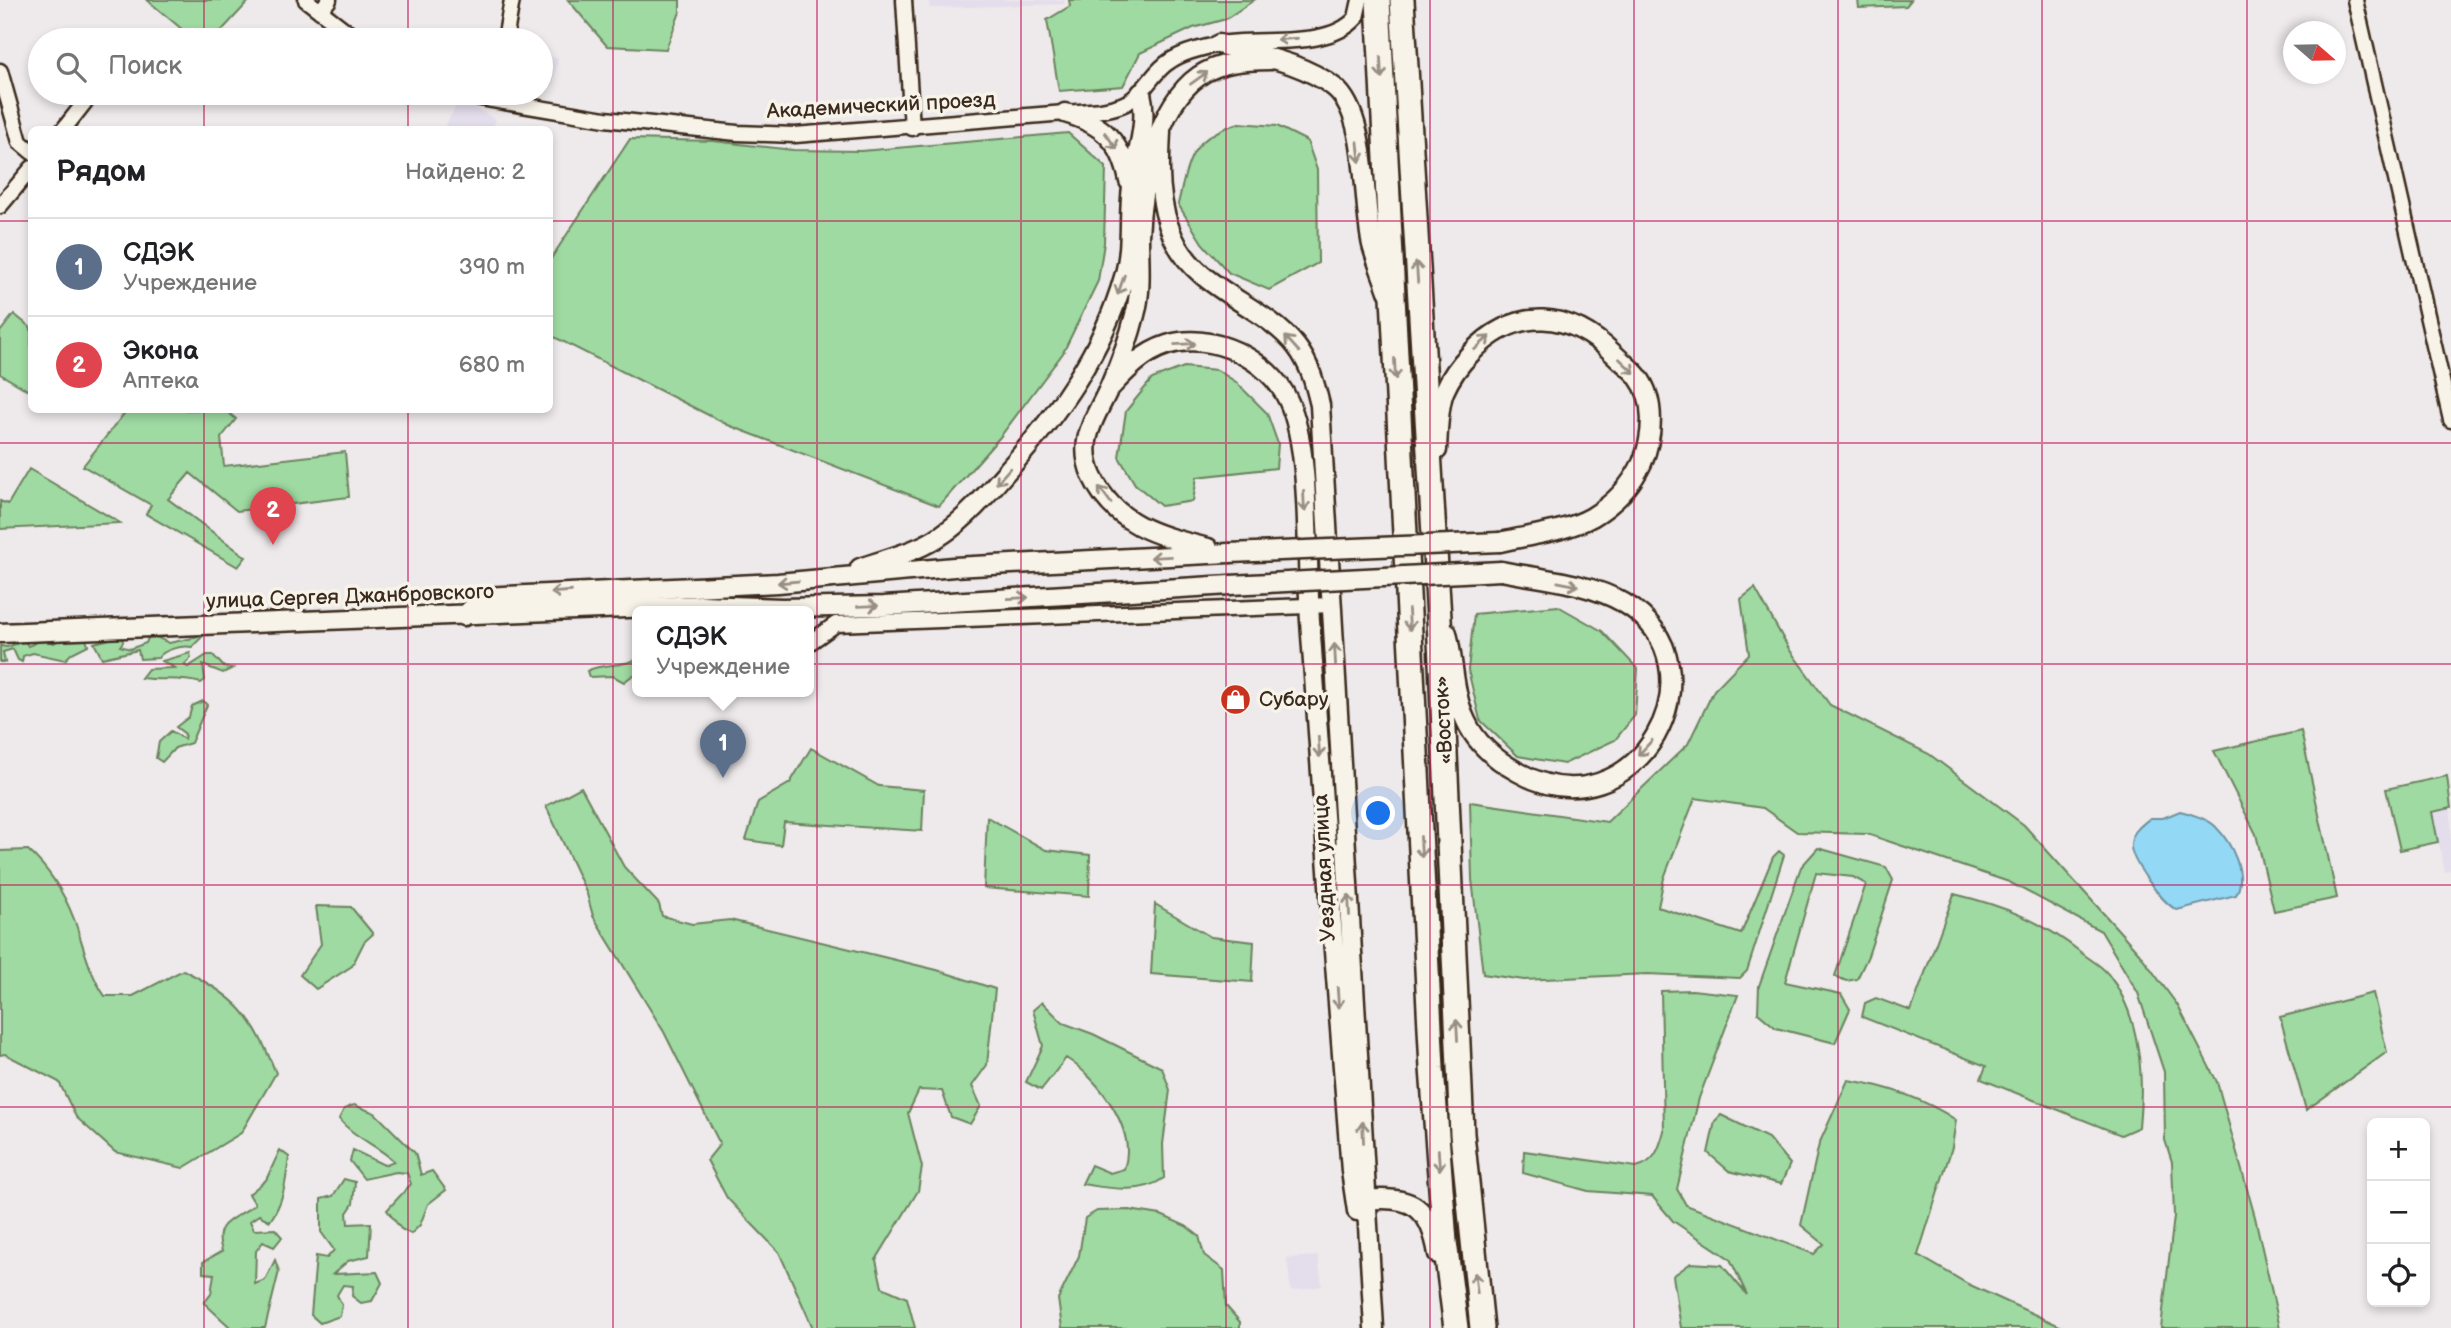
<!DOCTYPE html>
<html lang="ru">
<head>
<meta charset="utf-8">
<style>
  body { margin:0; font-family:"Balsamiq Sans",sans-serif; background:#f6f6f6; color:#202124 }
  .controls { position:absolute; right:21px; bottom:21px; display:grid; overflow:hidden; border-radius:10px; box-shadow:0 4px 10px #0003 }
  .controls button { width:63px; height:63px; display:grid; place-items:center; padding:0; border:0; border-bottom:2px solid #e0e0e0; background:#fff; color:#202124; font:35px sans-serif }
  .compass { position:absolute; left:2283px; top:21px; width:63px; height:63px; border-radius:50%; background:#fff; box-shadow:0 4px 10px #0003; rotate:110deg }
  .you { position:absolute; left:1379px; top:814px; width:24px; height:24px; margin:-18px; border:5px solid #fff; border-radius:50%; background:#1a73e8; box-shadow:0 0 0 10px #1a73e833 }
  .badge { display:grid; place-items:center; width:46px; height:46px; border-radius:50%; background:#c8321e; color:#fff; font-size:23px; font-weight:700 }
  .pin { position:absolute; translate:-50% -58px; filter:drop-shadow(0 2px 4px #0008) }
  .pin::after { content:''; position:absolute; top:37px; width:24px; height:21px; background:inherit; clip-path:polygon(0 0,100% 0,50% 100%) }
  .popup { position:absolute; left:632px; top:606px; width:182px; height:91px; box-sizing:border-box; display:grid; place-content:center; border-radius:10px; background:#fff; filter:drop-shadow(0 2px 5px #0005); font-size:23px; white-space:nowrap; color:#757577 }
  .popup b { font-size:26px; color:#202124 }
  .popup::after { content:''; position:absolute; left:50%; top:100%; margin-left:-14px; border:14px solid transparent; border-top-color:#fff }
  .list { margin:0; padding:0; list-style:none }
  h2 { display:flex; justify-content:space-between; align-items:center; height:91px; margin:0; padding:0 28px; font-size:30px }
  h2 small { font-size:23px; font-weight:400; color:#757577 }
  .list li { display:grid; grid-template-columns:46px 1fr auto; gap:21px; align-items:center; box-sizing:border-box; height:98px; padding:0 28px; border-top:2px solid #e0e0e0 }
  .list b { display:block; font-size:26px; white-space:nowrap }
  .list p { margin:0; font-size:23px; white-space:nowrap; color:#757577 }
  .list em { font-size:23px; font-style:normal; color:#757577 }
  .icon { flex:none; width:38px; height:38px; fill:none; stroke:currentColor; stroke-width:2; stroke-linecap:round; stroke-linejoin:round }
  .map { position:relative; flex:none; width:2451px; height:1328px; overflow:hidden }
  .search { position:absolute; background:#fff; box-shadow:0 4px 10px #0003; left:28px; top:28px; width:525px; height:77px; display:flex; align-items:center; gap:18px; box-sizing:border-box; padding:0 24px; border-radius:38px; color:#757577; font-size:26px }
  .panel { position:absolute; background:#fff; box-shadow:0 4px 10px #0003; left:28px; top:126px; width:525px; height:287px; border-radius:10px }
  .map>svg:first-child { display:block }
  .built { fill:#e4ddec }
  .green { fill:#9edaa1; stroke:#6c8260; stroke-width:2 }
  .water { fill:#93d8f5; stroke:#70929f; stroke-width:2 }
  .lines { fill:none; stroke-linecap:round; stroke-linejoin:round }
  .minor-casing { stroke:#3b2a1e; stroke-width:19 }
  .tertiary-casing { stroke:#3b2a1e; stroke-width:23 }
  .trunk-casing { stroke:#3b2a1e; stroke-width:28 }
  .minor { stroke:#f7f3e8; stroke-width:14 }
  .tertiary { stroke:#f7f3e8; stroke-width:18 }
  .trunk { stroke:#f7f3e8; stroke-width:23 }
  .tertiary-bridge-casing { stroke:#3b2a1e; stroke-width:23; stroke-linecap:butt }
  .tertiary-bridge { stroke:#f7f3e8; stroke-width:18 }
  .oneway { stroke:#998e83 }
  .grid { fill:none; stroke:#c2185b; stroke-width:2; stroke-opacity:0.55 }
  .labels { text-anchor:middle; stroke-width:7; stroke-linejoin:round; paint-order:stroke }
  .street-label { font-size:21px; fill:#3b2a1e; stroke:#f7f3e8 }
  .poi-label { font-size:21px; fill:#3b2a1e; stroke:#f7f3e8; text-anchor:start }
</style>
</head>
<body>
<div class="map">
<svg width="2451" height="1328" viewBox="0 0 2451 1328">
  <rect width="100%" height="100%" fill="#eee9ea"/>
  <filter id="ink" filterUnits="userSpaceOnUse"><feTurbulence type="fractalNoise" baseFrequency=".0143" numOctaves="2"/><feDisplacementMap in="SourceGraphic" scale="14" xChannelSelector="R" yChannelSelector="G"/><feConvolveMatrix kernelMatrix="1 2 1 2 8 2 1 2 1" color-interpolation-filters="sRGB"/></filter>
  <g filter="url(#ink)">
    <path class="built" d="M929,0H1064L1065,4L930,8Z
      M546,56L558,58L553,85L541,83Z
      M460,99L496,120L491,129L443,130Z
      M2451,808V870L2445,872L2432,812Z
      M1318,1256L1322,1286L1291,1291L1287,1258Z"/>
    <path class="green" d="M147,0H250L213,40H195Z
      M568,0H680V12L666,49L607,46Z
      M1069,0H1254L1226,19L1193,28L1140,53L1123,86L1059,91L1047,20L1070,6Z
      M1858,0H1911L1906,6L1859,8Z
      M1239,123L1277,126L1307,141L1317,170L1318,263L1269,290L1229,273L1202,243L1178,204C1189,158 1190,138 1239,123Z
      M1068,133L1106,167L1104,243L1098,281L1063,353L1000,437L939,506L728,425L550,335V260L630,139L713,141L793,150L861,151Z
      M14,314L31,328V392L0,374V332Z
      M1184,367L1217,370L1236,382L1267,413L1278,444L1276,468L1197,477L1193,501L1161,506L1135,484L1119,457L1126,411L1152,379Z
      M127,410H225L236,419L221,438L224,466L345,452L349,497L237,511L190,473L168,499L246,557L238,567L146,514L151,505L83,466Z
      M29,469L120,523L0,529V501L8,504Z
      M1755,588L1789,649L1830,705L1929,754L2024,825L2139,953L2178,1006L2217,1082L2255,1217L2280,1328H2161L2174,1216L2172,1162L2165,1140L2164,1072L2138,993L2101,931L2009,882L1867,834L1797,832L1763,808L1695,798L1664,878L1658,907L1741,934L1773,857L1779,851L1784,855L1747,971L1740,978L1647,974L1524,980L1483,974L1472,879L1470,802L1607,822L1688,744L1714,690L1749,654L1741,599Z
      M1558,606L1602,631L1638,669L1635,715L1615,740L1564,764L1518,756L1480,720L1468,670L1474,614Z
      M122,636L123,642L120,646L130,649L146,643L148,638L154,636L169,643L203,636L192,647C183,645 164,649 158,658L140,659L138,650L102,658L94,643Z
      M63,637L86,640L88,645L72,653L65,660L33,653L23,656L22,662L18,660L13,649L3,652L5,662H0V646L7,647L25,641L28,646L42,640L54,643Z
      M190,653L191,658L184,665L188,667L207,655H213L224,667L233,668L223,673L203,665L205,680L201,683C180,677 162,681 141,678L148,669L175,668L162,661Z
      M637,659V676L633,675L624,682L613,676L589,677L587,671C604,662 620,668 637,659Z
      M203,701L207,705L191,743L175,748L162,762L156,758L159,742L171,731L184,739L185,734L176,727L189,717L192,706Z
      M2301,731L2337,898L2274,911L2256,834L2214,751Z
      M811,748L879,786L924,790L922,831L784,822L781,845L746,840L758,802L790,783Z
      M2447,776L2451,808L2432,812L2438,842L2400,850L2386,789Z
      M581,787L624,867L659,904L662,916L692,924L730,920L937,970L995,989L987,1065L972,1086L981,1106L970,1124L951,1117L942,1091L919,1090L908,1113L922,1167L918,1191L876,1260L882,1287L907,1298L915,1328H813L779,1252L727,1198L707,1160L720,1144L664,1032L593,916L587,894L546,806Z
      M987,817L1046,850L1090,855L1089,896L984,888Z
      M1818,848L1886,867L1893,880L1868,956L1857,979L1846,981L1835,976L1866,884L1853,877L1816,873L1785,982L1841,994L1850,1009L1835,1043L1776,1028L1758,1013L1759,986L1801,867Z
      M28,850C48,868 64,893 74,919C84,946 88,972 105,996H133L183,970C238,997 253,1016 276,1073L241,1133L183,1168L115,1152L76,1117L59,1082L5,1054L0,1055V851Z
      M1954,894C2005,906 2042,921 2083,954C2091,960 2102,966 2108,974C2141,1015 2144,1078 2139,1127L2121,1135L1981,1079L1986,1066L1862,1017L1865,1003L1876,998L1911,1011Z
      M1155,904L1211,937L1254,942L1252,982L1151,974Z
      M316,906L351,907L373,934L364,942L352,966L316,989L300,975L321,944Z
      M1692,990L1738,995L1699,1098L1677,1189L1686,1205L1814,1254L1824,1244L1801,1225L1819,1144L1848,1080C1887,1086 1923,1098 1956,1120L1952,1147L1918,1255L1968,1284L2064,1328H1681L1673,1276L1691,1263L1722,1265L1747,1295L1730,1259L1673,1221L1652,1196L1588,1191L1523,1173L1524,1151L1636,1167C1655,1163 1659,1149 1664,1131L1661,991Z
      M2373,993L2387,1052L2306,1110L2280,1017Z
      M1042,1002L1063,1023L1093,1034L1162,1068L1170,1090L1163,1144L1164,1178C1141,1195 1109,1188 1082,1184L1091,1165L1110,1173L1124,1169C1138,1130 1098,1078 1066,1058L1041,1090L1026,1082L1043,1046L1033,1010Z
      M354,1105L375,1113L415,1153L421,1175L432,1171L446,1190L428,1204L420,1225L411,1234L401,1229L387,1210L411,1184L407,1173L396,1172L364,1179L350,1161L353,1150L384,1165L394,1161C377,1145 353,1137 339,1119L344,1109Z
      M1721,1115L1768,1138L1790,1164L1781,1184L1729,1171L1708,1153L1715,1121Z
      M280,1150L289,1157C286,1180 284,1202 270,1221L259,1215L250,1221L254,1230L275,1229L282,1237L274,1247L263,1242L256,1251L255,1284L265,1280L275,1260L279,1271L265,1328H231L204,1303L211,1294L214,1274L203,1273V1262L222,1251C211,1220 238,1219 255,1204L249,1194L266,1180Z
      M344,1179L355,1182L353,1204L347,1213L348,1224L371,1223L369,1256L348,1261L333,1274L377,1272L382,1283L372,1301L361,1303L352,1296L353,1286L343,1285L337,1295L342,1305L340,1316L320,1323L311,1315L316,1256L327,1258L334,1250L321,1232V1199L333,1196Z
      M1129,1210L1161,1215L1186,1226L1199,1236L1204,1255L1224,1270L1226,1306L1240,1322V1328H1062L1058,1299L1079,1256L1085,1218L1097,1211Z"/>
    <path class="water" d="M2180,811C2189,813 2208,819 2215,826C2231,842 2248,874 2236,895L2177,910C2163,904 2129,859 2131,844C2132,831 2141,826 2150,818H2163Z"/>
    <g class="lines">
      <defs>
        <path id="minor" d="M306,0L358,40
          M904,0L912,128
          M2355,0L2451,420
          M320,11L329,0
          M505,40L512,0
          M0,71L20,142L32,152
          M451,93L605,119L737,133L795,135L1065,113C1085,111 1109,112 1128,102C1146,92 1153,71 1170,61C1183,52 1201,48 1216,45C1256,36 1327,51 1356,18L1360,0
          M63,130L92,93
          M0,206L32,168
          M809,643L836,624L1332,605"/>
        <path id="tertiary" d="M1219,44C1256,55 1302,62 1334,87C1369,115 1362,202 1372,245C1376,260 1383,276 1388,291
          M1065,113C1103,124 1121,141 1129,181
          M1161,132C1159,169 1158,203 1173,237C1197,291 1262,303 1296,346C1310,364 1315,384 1320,405L1374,1328
          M1109,389C1126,371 1142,353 1167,345C1212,331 1269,359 1288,400C1312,449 1306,563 1310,621C1322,804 1337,988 1351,1171L1357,1211
          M1437,450C1438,432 1438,408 1444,392C1450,378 1461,363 1471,353C1517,305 1570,311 1615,355C1622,362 1632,369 1638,377C1656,400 1653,438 1642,463C1631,486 1614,504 1592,517C1565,532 1530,535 1500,542
          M1208,548C1160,536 1115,526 1092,476C1076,439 1097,416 1110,386C1120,363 1129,339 1135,315C1142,290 1139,262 1139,236C1141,187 1156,106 1199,76C1219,62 1246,60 1270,60
          M860,568C888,558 918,552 943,534C968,517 988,493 1007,471C1058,414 1103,351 1124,277C1133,247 1128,217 1132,187C1135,156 1149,124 1141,93
          M464,616L483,597L778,583L954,567L1229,553
          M0,633L702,605L782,608L884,606L1230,585
          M1447,633C1454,661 1453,693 1466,721C1476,743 1496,760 1518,772C1637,839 1730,665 1624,603C1588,582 1541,579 1501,571
          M1366,1200C1412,1195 1430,1207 1438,1254"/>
        <path id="trunk" d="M1378,0L1432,1068L1445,1242L1456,1328
          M1402,0L1439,618L1462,1134L1482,1328"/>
      </defs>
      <use href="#minor" class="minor-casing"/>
      <use href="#tertiary" class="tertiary-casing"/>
      <use href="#trunk" class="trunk-casing"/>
      <use href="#minor" class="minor"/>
      <use href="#tertiary" class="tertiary"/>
      <use href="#trunk" class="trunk"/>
      <defs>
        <path id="tertiary-bridge" d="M1229,553L1500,542
          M1230,585L1501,571"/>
      </defs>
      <use href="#tertiary-bridge" class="tertiary-bridge-casing"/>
      <use href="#tertiary-bridge" class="tertiary-bridge"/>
    </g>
    <defs><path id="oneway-shaft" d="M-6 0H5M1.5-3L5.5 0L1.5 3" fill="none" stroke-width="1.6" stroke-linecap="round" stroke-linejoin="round" transform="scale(1.75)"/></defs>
    <g class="oneway">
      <use href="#oneway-shaft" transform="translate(1287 39) rotate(176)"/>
      <use href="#oneway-shaft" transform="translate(1381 68) rotate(87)"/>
      <use href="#oneway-shaft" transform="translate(1199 78) rotate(-36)"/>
      <use href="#oneway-shaft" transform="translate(1111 141) rotate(54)"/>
      <use href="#oneway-shaft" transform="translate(1359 152) rotate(84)"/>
      <use href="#oneway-shaft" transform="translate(1417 272) rotate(-94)"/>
      <use href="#oneway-shaft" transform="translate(1121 285) rotate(109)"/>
      <use href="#oneway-shaft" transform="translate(1482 343) rotate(-42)"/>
      <use href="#oneway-shaft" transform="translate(1185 344) rotate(-3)"/>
      <use href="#oneway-shaft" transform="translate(1292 344) rotate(-132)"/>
      <use href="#oneway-shaft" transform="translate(1627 366) rotate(44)"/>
      <use href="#oneway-shaft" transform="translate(1395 369) rotate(87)"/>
      <use href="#oneway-shaft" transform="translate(1003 476) rotate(131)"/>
      <use href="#oneway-shaft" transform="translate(1105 495) rotate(-127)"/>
      <use href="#oneway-shaft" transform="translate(1304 501) rotate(87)"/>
      <use href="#oneway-shaft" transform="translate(1161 557) rotate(177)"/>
      <use href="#oneway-shaft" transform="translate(788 582) rotate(175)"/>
      <use href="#oneway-shaft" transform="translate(1568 584) rotate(11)"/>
      <use href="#oneway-shaft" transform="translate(561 592) rotate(176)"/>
      <use href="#oneway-shaft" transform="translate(1018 598) rotate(-3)"/>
      <use href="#oneway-shaft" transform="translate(868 606) rotate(-2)"/>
      <use href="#oneway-shaft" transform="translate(1409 620) rotate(87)"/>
      <use href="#oneway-shaft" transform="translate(1335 654) rotate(-93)"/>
      <use href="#oneway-shaft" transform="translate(1319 747) rotate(86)"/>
      <use href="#oneway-shaft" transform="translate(1645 748) rotate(133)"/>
      <use href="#oneway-shaft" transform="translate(1421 847) rotate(87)"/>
      <use href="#oneway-shaft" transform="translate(1349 905) rotate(-93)"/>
      <use href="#oneway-shaft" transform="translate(1338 998) rotate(86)"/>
      <use href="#oneway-shaft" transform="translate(1457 1030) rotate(-93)"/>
      <use href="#oneway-shaft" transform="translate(1363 1132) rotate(-93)"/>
      <use href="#oneway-shaft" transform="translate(1439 1160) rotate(86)"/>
      <use href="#oneway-shaft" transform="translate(1476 1283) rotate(-97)"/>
    </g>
  </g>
  <path class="grid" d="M204,0V40M408,0V40M613,0V1328M817,0V1328M1021,0V1328M1226,0V1328M1430,0V1328M1634,0V1328M1838,0V1328M2042,0V1328M2247,0V1328M204,93V130M408,93V130M0,221H32M550,221H2451M204,410V1328M408,410V1328M0,443H2451M0,664H2451M0,885H2451M0,1107H2451"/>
  <defs>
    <symbol id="shop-disc" viewBox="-11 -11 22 22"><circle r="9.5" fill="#c8321e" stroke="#f7f3e8"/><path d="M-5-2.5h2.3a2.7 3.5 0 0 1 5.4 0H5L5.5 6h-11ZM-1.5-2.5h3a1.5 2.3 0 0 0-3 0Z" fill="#fff"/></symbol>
  </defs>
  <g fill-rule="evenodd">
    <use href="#shop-disc" x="1218" y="682" width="35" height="35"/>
  </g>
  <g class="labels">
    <g class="street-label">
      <text transform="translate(881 105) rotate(-3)" y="7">Академический проезд</text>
      <text transform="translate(350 596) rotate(-2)" y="7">улица Сергея Джанбровского</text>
      <text transform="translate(1443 720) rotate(-93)" y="7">«Восток»</text>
      <text transform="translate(1324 868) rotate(-93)" y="7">Уездная улица</text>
    </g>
    <g class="poi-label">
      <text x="1259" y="706">Субару</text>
    </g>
  </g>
</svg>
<div class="controls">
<button>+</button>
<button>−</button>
<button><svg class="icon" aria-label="locate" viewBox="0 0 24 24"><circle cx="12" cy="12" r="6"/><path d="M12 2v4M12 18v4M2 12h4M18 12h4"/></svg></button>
</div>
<svg class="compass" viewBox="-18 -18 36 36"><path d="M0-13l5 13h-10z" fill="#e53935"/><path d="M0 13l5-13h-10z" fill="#757577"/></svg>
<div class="you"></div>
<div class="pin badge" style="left:723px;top:778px;background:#5c6f8a">1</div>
<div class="popup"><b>СДЭК</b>Учреждение</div>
<div class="pin badge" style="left:273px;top:545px;background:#e0444e">2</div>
<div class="search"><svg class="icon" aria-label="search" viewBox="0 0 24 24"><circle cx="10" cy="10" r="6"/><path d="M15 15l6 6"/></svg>Поиск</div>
<section class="panel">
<h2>Рядом<small>Найдено: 2</small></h2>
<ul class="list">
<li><span class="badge" style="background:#5c6f8a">1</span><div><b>СДЭК</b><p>Учреждение</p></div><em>390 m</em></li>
<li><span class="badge" style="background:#e0444e">2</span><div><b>Экона</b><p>Аптека</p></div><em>680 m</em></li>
</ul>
</section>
</div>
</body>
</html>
